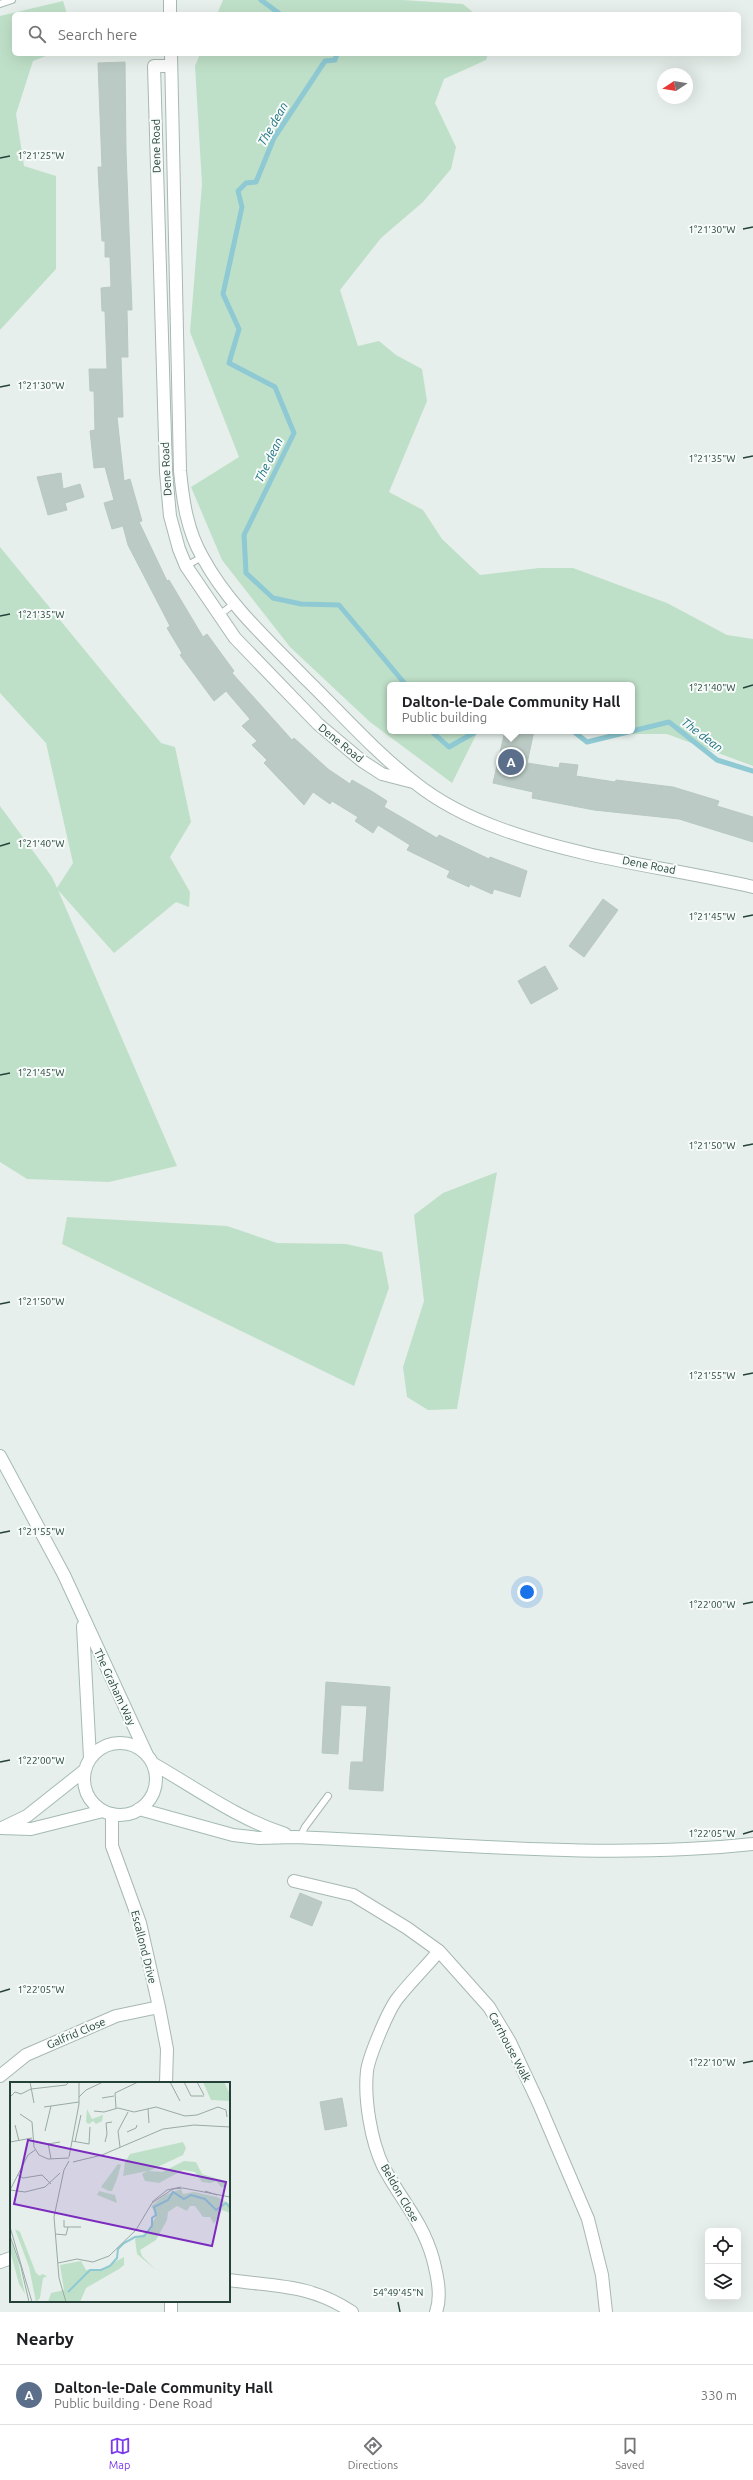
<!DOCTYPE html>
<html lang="en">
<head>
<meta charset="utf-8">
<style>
  body { margin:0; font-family:Ubuntu,sans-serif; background:#f6f6f6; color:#202124 }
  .controls { position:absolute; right:12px; bottom:12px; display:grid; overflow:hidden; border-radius:6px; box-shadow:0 4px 16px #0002 }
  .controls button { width:36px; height:36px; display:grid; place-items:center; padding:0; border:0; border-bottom:1px solid #e0e0e0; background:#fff; color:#202124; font:20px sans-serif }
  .compass { position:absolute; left:657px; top:68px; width:36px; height:36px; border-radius:50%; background:#fff; box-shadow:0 4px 16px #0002; rotate:258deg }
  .you { position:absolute; left:527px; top:1592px; width:14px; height:14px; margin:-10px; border:3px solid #fff; border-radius:50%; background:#1a73e8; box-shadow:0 0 0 6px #1a73e833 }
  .badge { display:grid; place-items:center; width:26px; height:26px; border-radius:50%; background:#7c3aed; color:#fff; font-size:13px; font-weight:700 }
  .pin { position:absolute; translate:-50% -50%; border:2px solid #fff; box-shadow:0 1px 4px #0006 }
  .popup { position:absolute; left:387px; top:682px; width:248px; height:52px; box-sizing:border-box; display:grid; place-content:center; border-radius:6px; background:#fff; filter:drop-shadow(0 1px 3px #0005); font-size:13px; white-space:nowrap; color:#757577 }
  .popup b { font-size:15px; color:#202124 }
  .popup::after { content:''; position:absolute; left:50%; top:100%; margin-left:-8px; border:8px solid transparent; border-top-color:#fff }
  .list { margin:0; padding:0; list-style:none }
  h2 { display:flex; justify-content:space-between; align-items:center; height:52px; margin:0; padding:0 16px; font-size:17px }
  h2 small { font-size:13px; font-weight:400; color:#757577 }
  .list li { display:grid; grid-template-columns:26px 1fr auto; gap:12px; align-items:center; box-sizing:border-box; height:60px; padding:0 16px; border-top:1px solid #e0e0e0 }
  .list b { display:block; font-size:15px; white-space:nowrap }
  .list p { margin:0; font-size:13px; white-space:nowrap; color:#757577 }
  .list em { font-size:13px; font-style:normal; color:#757577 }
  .icon { flex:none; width:22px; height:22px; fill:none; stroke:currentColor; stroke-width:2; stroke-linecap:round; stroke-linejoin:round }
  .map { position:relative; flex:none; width:753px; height:2312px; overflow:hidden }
  .search { position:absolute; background:#fff; box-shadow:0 4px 16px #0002; left:12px; right:12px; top:12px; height:44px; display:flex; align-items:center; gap:10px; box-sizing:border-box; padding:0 14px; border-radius:6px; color:#757577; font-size:15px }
  .sheet { height:112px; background:#fff }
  nav { display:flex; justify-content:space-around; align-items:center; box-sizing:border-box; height:56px; border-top:1px solid #e0e0e0; background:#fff; font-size:11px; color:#757577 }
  nav a { display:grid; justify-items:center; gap:2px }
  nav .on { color:#7c3aed }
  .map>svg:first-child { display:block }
  .green { fill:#bfe0c8 }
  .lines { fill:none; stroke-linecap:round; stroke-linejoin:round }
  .stream { stroke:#8ec9d4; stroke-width:5 }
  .building { fill:#bbcac4; stroke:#b8c9c2 }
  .service-casing { stroke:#a8b8b2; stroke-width:8 }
  .minor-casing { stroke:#a8b8b2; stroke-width:14 }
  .secondary-casing { stroke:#a4bbb3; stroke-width:14 }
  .service { stroke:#fff; stroke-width:6 }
  .minor { stroke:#fff; stroke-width:12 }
  .secondary { stroke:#fff; stroke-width:12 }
  .ticks { fill:none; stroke:#24423a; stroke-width:1.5 }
  .labels { text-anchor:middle; stroke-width:4; stroke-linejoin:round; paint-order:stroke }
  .street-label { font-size:11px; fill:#24423a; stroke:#f7fbf9 }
  .water-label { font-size:12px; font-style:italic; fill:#1c6f80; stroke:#f7fbf9 }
  .inset-river { fill:none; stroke:#8ec9d4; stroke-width:2 }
  .inset-road { fill:none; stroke:#98aaa4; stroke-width:1 }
  .view { fill:#7b2cbf; fill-opacity:0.15; stroke:#7b2cbf; stroke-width:2 }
  .inset-edge { fill:none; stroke:#24423a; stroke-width:2 }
  .ticks-label { font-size:10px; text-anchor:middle; fill:#24423a; stroke:#f7fbf9; stroke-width:4; stroke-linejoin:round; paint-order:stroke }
</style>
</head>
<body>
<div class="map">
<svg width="753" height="2312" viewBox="0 0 753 2312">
  <rect width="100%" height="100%" fill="#e6efeb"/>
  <path class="green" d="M223,0H403L463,4L475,14H217Z
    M63,1L67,14H14V54H51L33,61L16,114L24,166L56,176V269L0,330V16Z
    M200,54H488L486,60L444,79L435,103L456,147L451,169L423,202L381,238L340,290L358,346L379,341L396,355L422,369L427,401L389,492L423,510L442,539L480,575L539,568H573L667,603L727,635L753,639V766L667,734H586L582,731H632V685H390V731H478L452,783L370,722L290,647L222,560L191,487L239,457L190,332L202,184L195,66Z
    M0,547L161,743L175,747L191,822L170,857L190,892L189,907L176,902L114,953L58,890L177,1166L109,1182L27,1179L0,1162V806L52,877L57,888L73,863L46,743L0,693Z
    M497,1172L457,1409L428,1410L407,1397L403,1367L424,1301L414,1215L443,1193Z
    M67,1217L227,1226L277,1243L346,1244L382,1252L389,1288L354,1386L62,1244Z"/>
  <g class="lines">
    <path class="stream" d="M261,0L280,14
      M337,54L335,60L325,61L274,138L256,182L246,183L238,191L242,207L223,294L239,329L229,363L275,387L294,433L244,535L246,573L273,598L301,604L339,605L406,685
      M431,731L449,747L477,731
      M573,731L587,742L669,722L717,760L753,771"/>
  </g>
  <path class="building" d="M125,62L126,151L132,310H127L128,357H121L123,417H117L124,481L130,479L142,521L139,522L167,581L169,580L203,637L207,634L234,671L232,673L292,740L294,738L328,769L350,784L352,780L373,792L387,801L384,807L437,838L439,835L489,859L490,857L527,871L520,897L494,889L492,894L470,884L469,887L447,877L450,871L407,850L410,845L378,825L373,833L355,821L358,817L332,801L330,804L313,792L304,805L264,763L267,760L252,745L257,741L242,726L250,719L226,691L214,701L180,655L182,653L167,628L170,626L128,545L123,526L112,529L104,503L114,500L105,467L94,468L90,431L95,430L94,391H90L89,369H107L105,311H102L101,288L111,287L110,257H105V241H102L99,188L98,167H102L98,63Z
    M61,473L63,489L80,484L84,497L65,503L67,510L48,515L37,477Z
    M518,731H534L527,763L559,768L560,763L578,765L576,776L615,782L616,780L673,787L719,801L717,806L753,817V842L679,819L594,810L532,798L533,792L493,783L504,735L517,738Z
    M603,899L618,910L584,957L569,946Z
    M545,966L558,989L531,1004L518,981Z
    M326,1682L390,1687L383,1791L349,1789L351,1762H363L367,1706L341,1705L338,1754L322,1753Z
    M300,1893L322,1902L312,1926L290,1917Z
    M342,2098L347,2126L325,2130L320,2102Z"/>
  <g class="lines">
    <defs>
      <path id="service" d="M0,4L12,0
        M186,566L202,557
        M218,616L235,603
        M300,1837L305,1827L328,1796"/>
      <path id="minor" d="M170,0V14
        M171,54L180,471C183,501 187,531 203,558C228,604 268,640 304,677C340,712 374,751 414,782C440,803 473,819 504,830C584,859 671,868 753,887
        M171,66H154L166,472L170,516L179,549L186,566L235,638L318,724L362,761L382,774L413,782
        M112,1814V1846L140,1923L159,2007L167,2049L166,2083
        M294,1881L353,1895L407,1928L439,1951L489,2007L510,2042L539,2104L588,2219L602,2275L606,2312
        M0,2076L26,2055L116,2016L159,2007
        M0,2262L11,2258
        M229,2280C277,2287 310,2284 352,2312
        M171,2301V2312
        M436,2312C442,2296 437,2275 433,2259C422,2220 400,2199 383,2166C371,2141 364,2099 367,2071C369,2056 388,2011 397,1999C410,1982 426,1967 439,1951"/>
      <path id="secondary" d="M0,1456L64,1575L147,1755
        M83,1626L90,1758
        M84 1779a36 36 0 1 1 72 0a36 36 0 1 1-72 0Z
        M152,1763C196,1788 236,1818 285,1834
        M139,1809L233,1835L259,1838L295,1837C446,1843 603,1860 753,1844
        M4,1827L27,1816L85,1770
        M0,1828L31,1829L103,1811"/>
    </defs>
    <use href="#service" class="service-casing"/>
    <use href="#minor" class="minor-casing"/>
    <use href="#secondary" class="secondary-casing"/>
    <use href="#service" class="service"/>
    <use href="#minor" class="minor"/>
    <use href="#secondary" class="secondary"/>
  </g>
  <path class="ticks" d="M0,158L10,156M743,229L753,227M0,387L10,385M743,458L753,456M0,616L10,614M743,688L753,685M0,846L10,843M743,917L753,915M0,1075L10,1073M743,1146L753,1144M0,1304L10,1302M743,1375L753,1373M0,1533L10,1531M743,1604L753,1602M0,1762L10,1760M743,1834L753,1831M0,1992L10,1989M743,2063L753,2061M398,2302L400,2312"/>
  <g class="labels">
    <g class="street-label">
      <text transform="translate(156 146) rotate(-91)" y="4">Dene Road</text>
      <text transform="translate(166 469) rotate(-93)" y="4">Dene Road</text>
      <text transform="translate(341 743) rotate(39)" y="4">Dene Road</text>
      <text transform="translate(649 865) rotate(11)" y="4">Dene Road</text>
      <text transform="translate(115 1687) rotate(65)" y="4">The Graham Way</text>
      <text transform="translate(144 1947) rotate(76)" y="4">Escallond Drive</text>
      <text transform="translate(76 2033) rotate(-23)" y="4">Galfrid Close</text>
      <text transform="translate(510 2047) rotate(62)" y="4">Carrhouse Walk</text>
      <text transform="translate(400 2193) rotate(60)" y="4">Beldon Close</text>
    </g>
    <g class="water-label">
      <text transform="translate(273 124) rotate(-60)" y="4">The dean</text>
      <text transform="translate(269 460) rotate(-64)" y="4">The dean</text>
      <text transform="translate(702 735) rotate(37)" y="4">The dean</text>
    </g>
  </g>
  <g transform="translate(10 2082)">
    <rect width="220" height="220" fill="#e6efeb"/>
    <path d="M193,0H214L220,12V19L201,18ZM77,27L82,37L93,33L92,39L86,42L83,39L79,42L76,40ZM173,60L176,66L173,73L139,89L152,90L174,79L186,80L192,92L215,99V105H211L206,99L200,101L192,100L185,90L173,88L149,101L135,99L132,92L137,89L113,94L115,80L120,72ZM108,82L111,83L107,97L102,109H99L91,105ZM171,107L173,112L184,110L207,115L220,122V131L212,128L204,142L200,135H193L185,124H180L177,129L167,124L158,130L157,138L146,158L130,168L132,174L146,188L127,172L125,157L136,151L147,133L141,124L155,113ZM89,109L105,113L107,121L87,113ZM5,147L10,150L26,191L30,194L32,192L37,194L33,196L30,216L26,220L19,185ZM0,156L8,179L15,212L9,202L0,168ZM114,175V183L109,187L76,206L70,220H38L41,211L54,208L50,183L71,179L76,188L92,187Z" fill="#bfe0c8"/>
    <path class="inset-river" d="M58,210L80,188H91L100,184L107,176L108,167L114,161L125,155L134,154L142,144V136L146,133L144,125L158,118L163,110L174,117L181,113L195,117L206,128L216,121L220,126"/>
    <path class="inset-road" d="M20,0L24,21M160,0L170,19M174,0L181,14H194M187,0L194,13M0,15L5,10L11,12L21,7L56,3L59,0M69,15L76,8L93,0M92,16L104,14M34,25L69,20M106,26L105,11L128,0M138,27L139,41M84,29L94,30L108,26L124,30L146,25L175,34L187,33L208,25L216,28L217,35M10,32L22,40L24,65L29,73L38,77L59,76M5,43L9,59M35,49L41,24M117,50L126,46L127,43M62,59L79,62L80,45M0,60L22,56M65,60L71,33M95,60L97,52L96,41L102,40M38,61L41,77M38,62L50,60M110,65L108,49L118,30M59,75L69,22V0M63,80L92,73L153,47L184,43L220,45M7,93L13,96L32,93L41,102M0,108L15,110L35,105L50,91M0,108L18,73L25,68M195,109L207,113M142,120L157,108L171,105M54,138V145H71M0,145L22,220M45,152L56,153L58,145M0,154L11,185L19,220M48,181L67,177L83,180L99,174L126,148L142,121L163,107L173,106L220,115M56,220L49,196L44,135L54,88L59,79"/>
    <path class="view" d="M18,58L216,100L202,164L4,122Z"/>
    <rect width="220" height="220" class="inset-edge"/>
  </g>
  <g class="ticks-label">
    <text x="41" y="159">1°21'25"W</text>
    <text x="712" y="233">1°21'30"W</text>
    <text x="41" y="389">1°21'30"W</text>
    <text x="712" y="462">1°21'35"W</text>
    <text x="41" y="618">1°21'35"W</text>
    <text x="712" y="691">1°21'40"W</text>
    <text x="41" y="847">1°21'40"W</text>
    <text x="712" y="920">1°21'45"W</text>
    <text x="41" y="1076">1°21'45"W</text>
    <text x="712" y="1149">1°21'50"W</text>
    <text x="41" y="1305">1°21'50"W</text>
    <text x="712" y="1379">1°21'55"W</text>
    <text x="41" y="1535">1°21'55"W</text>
    <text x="712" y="1608">1°22'00"W</text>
    <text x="41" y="1764">1°22'00"W</text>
    <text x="712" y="1837">1°22'05"W</text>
    <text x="41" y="1993">1°22'05"W</text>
    <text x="712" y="2066">1°22'10"W</text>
    <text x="398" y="2296">54°49'45"N</text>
  </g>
</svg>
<div class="controls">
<button><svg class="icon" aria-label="locate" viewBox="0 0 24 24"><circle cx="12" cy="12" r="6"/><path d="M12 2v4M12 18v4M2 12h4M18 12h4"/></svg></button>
<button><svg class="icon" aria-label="layers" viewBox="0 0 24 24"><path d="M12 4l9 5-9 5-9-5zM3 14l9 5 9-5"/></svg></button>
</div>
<svg class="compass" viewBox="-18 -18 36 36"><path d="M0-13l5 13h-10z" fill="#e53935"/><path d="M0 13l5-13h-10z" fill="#757577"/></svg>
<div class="you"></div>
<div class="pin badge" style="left:511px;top:762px;background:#5c6f8a">A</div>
<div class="popup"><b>Dalton-le-Dale Community Hall</b>Public building</div>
<div class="search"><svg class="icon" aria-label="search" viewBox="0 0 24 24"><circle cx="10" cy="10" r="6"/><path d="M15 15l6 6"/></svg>Search here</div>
</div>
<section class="sheet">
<h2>Nearby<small></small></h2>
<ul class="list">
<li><span class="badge" style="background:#5c6f8a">A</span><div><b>Dalton-le-Dale Community Hall</b><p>Public building · Dene Road</p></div><em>330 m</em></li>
</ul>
</section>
<nav>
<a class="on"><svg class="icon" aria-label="map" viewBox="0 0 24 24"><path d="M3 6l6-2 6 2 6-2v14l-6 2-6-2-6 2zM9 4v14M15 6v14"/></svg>Map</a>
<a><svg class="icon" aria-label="directions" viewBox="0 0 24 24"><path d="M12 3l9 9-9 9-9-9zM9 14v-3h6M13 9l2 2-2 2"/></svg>Directions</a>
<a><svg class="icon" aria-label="saved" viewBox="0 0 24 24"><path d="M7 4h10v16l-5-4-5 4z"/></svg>Saved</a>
</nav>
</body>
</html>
